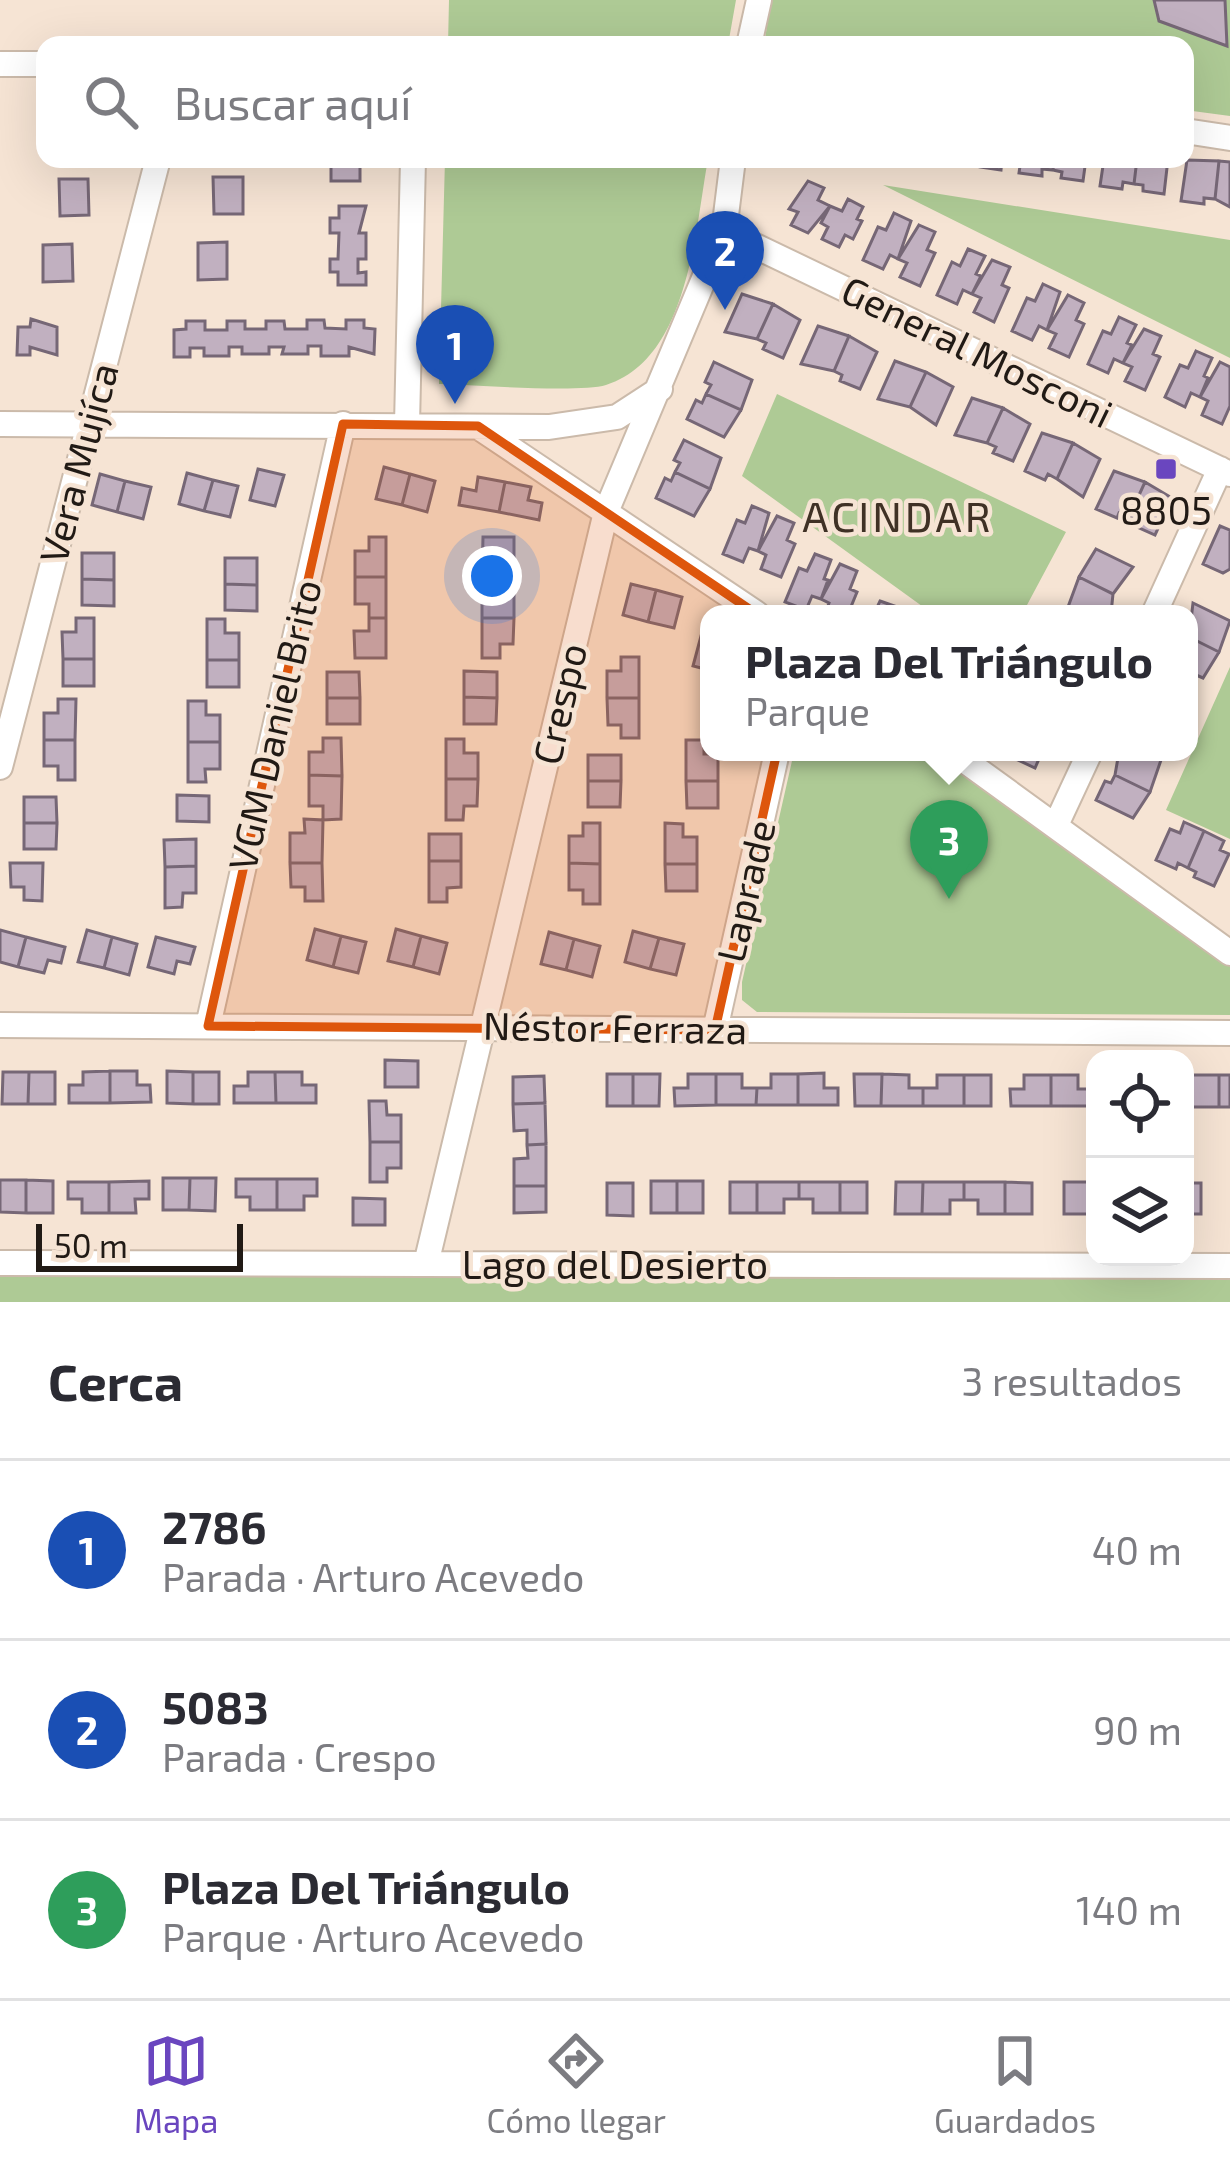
<!DOCTYPE html>
<html lang="es">
<head>
<meta charset="utf-8">
<style>
  body { margin:0; font-family:"Exo 2",sans-serif; background:#f2f2f3; color:#2b2b33 }
  .controls { position:absolute; right:36px; bottom:36px; display:grid; overflow:hidden; border-radius:24px; box-shadow:0 12px 48px #0002 }
  .controls button { width:108px; height:108px; display:grid; place-items:center; padding:0; border:0; border-bottom:3px solid #e1e1e2; background:#fff; color:#2b2b33; font:60px sans-serif }
  .scale { position:absolute; left:36px; bottom:30px; width:207px; box-sizing:border-box; padding-left:12px; border:6px solid #211a15; border-top:0; font-size:33px; line-height:42px; white-space:nowrap; color:#211a15; -webkit-text-stroke:9px #f6e4d4; paint-order:stroke }
  .you { position:absolute; left:492px; top:576px; width:42px; height:42px; margin:-30px; border:9px solid #fff; border-radius:50%; background:#1a73e8; box-shadow:0 0 0 18px #1a73e833 }
  .badge { display:grid; place-items:center; width:78px; height:78px; border-radius:50%; background:#6a46bf; color:#fff; font-size:39px; font-weight:700 }
  .pin { position:absolute; translate:-50% -99px; filter:drop-shadow(0 3px 6px #0008) }
  .pin::after { content:''; position:absolute; top:63px; width:42px; height:36px; background:inherit; clip-path:polygon(0 0,100% 0,50% 100%) }
  .popup { position:absolute; left:700px; top:605px; width:498px; height:156px; box-sizing:border-box; display:grid; place-content:center; border-radius:24px; background:#fff; filter:drop-shadow(0 3px 9px #0005); font-size:39px; white-space:nowrap; color:#7c7c81 }
  .popup b { font-size:45px; color:#2b2b33 }
  .popup::after { content:''; position:absolute; left:50%; top:100%; margin-left:-24px; border:24px solid transparent; border-top-color:#fff }
  .list { margin:0; padding:0; list-style:none }
  h2 { display:flex; justify-content:space-between; align-items:center; height:156px; margin:0; padding:0 48px; font-size:51px }
  h2 small { font-size:39px; font-weight:400; color:#7c7c81 }
  .list li { display:grid; grid-template-columns:78px 1fr auto; gap:36px; align-items:center; box-sizing:border-box; height:180px; padding:0 48px; border-top:3px solid #e1e1e2 }
  .list b { display:block; font-size:45px; white-space:nowrap }
  .list p { margin:0; font-size:39px; white-space:nowrap; color:#7c7c81 }
  .list em { font-size:39px; font-style:normal; color:#7c7c81 }
  .icon { flex:none; width:66px; height:66px; fill:none; stroke:currentColor; stroke-width:2; stroke-linecap:round; stroke-linejoin:round }
  .map { position:relative; flex:none; width:1230px; height:1302px; overflow:hidden }
  .search { position:absolute; background:#fff; box-shadow:0 12px 48px #0002; left:36px; right:36px; top:36px; height:132px; display:flex; align-items:center; gap:30px; box-sizing:border-box; padding:0 42px; border-radius:24px; color:#7c7c81; font-size:45px }
  .sheet { height:696px; background:#fff }
  nav { display:flex; justify-content:space-around; align-items:center; box-sizing:border-box; height:168px; border-top:3px solid #e1e1e2; background:#fff; font-size:33px; color:#7c7c81 }
  nav a { display:grid; justify-items:center; gap:6px }
  nav .on { color:#6a46bf }
  .map>svg:first-child { display:block }
  .green { fill:#aeca95 }
  .building { fill:#c1b0c0; stroke:#766776; stroke-width:3 }
  .lines { fill:none; stroke-linecap:round; stroke-linejoin:round }
  .street-casing { stroke:#cbbaaa; stroke-width:28 }
  .street { stroke:#fff; stroke-width:24 }
  .marked { fill:#de560c; fill-opacity:0.2; stroke:#de560c; stroke-width:9; stroke-linejoin:round }
  .poi-dot { fill:#6a46bf; stroke:#f6e4d4; stroke-width:4.5 }
  .labels { text-anchor:middle; stroke-width:9; stroke-linejoin:round; paint-order:stroke }
  .street-label { font-size:39px; fill:#211a15; stroke:#f6e4d4 }
  .poi-label { font-size:39px; fill:#211a15; stroke:#f6e4d4 }
  .neighbourhood-label { font-size:42px; letter-spacing:3px; fill:#3f3125; stroke:#f6e4d4 }
</style>
</head>
<body>
<div class="map">
<svg width="1230" height="1302" viewBox="0 0 1230 1302">
  <rect width="100%" height="100%" fill="#f6e4d4"/>
  <path class="green" d="M449,0H736L728,45H448Z
    M771,0H1230V116L1185,110V45H764Z
    M445,159H708C695,229 689,359 606,385C580,393 473,385 439,384Z
    M883,185L1230,240V358Z
    M777,394L1066,532L1027,605L1043,614H933L742,476Z
    M1230,667V839L1166,810Z
    M794,752H938L1230,965V1015L757,1012L742,1000V982Z
    M0,1275L1230,1278V1302H0Z"/>
  <path class="building" d="M1154,0H1225L1227,46L1159,21Z
    M971,159H1002L1001,170L980,167V161Z
    M1021,159H1054L1053,170L1042,169V176L1019,173Z
    M1054,159H1086L1083,181L1061,178L1062,172L1053,170Z
    M1104,159H1137L1134,184L1123,182L1122,189L1100,186Z
    M1137,159H1168L1164,194L1143,191V185L1134,184Z
    M1187,160L1219,161L1215,199L1204,198V204L1181,201Z
    M331,161H360V181H331Z
    M1219,161L1230,162V207L1215,199Z
    M213,177H243V214H214Z
    M59,179H88L89,215L60,216Z
    M808,181L824,188L818,200L830,206L808,233L791,225L798,212L789,209Z
    M848,199L863,207L857,219L862,221L853,239L845,235L839,247L822,239L828,227L821,223L830,206L842,211Z
    M339,206H366L359,233H366V259H358V273L366,272V285H338V272H330V259H338L339,233H330V218H339Z
    M894,213L911,221L898,259L890,255L883,269L863,260L878,227L886,230Z
    M919,225L935,232L927,250L935,253L920,286L900,277L907,263L898,259Z
    M227,242V279L198,280V243Z
    M72,244L73,281L43,282V245Z
    M968,249L985,256L976,274L981,276L972,294L963,290L957,304L937,295L952,262L960,266Z
    M992,260L1010,267L1002,285L1009,288L994,322L974,312L981,298L972,294Z
    M1043,284L1060,292L1047,330L1039,326L1032,340L1012,331L1027,298L1035,301Z
    M742,294L773,304L757,339L725,332Z
    M1068,295L1084,303L1076,320L1084,324L1069,357L1049,348L1056,334L1047,330Z
    M773,304L800,320L783,358L763,349L766,343L757,339Z
    M1119,317L1136,325L1127,343L1132,345L1123,363L1114,359L1108,373L1088,364L1103,331L1111,334Z
    M31,319L57,327V355L30,347V355H17L18,327H30Z
    M307,320H324L325,328L346,329V320H364V328L375,329L374,354L349,347V356H321V346H308V354H282L284,347H269V354H242V347H229V356H204V348H190V357H174V330L186,329V321H205V330H227V321H245V329H266V321H284L285,329H307Z
    M818,326L849,336L834,371L801,364Z
    M1144,329L1161,336L1153,354L1160,357L1145,390L1125,381L1132,367L1123,363Z
    M849,336L877,352L860,389L840,381L842,375L834,371Z
    M1196,351L1212,358L1204,376L1208,378L1200,397L1191,393L1185,407L1165,397L1180,365L1188,368Z
    M895,361L926,372L910,407L878,399Z
    M714,362L752,380L741,410L706,394L711,385L705,382Z
    M1220,362L1230,367V406L1222,424L1202,415L1208,401L1200,397Z
    M926,372L953,387L936,425L910,407Z
    M706,394L741,410L724,437L687,419L696,400L702,403Z
    M972,398L1003,408L987,443L955,435Z
    M1003,408L1030,424L1013,461L993,453L996,447L987,443Z
    M1042,433L1073,443L1057,479L1048,474L1045,480L1025,471Z
    M684,440L721,458L710,489L675,472L680,463L674,460Z
    M1073,443L1100,459L1083,497L1057,479Z
    M384,467L410,474L402,505L376,499Z
    M258,469L284,475L275,506L250,500Z
    M1114,471L1145,482L1129,517L1119,513L1117,518L1096,509Z
    M675,472L710,489L694,516L656,498L665,478L671,481Z
    M187,473L213,480L204,511L179,504Z
    M100,474L125,481L117,512L92,505Z
    M410,474L435,481L427,512L402,505Z
    M478,477L505,482L499,512L459,505L462,488L476,491Z
    M213,480L238,486L230,517L204,511Z
    M125,481L151,487L143,519L117,512Z
    M505,482L531,487L528,500L542,503L539,520L499,512Z
    M1145,482L1172,498L1155,535L1135,526L1138,521L1129,517Z
    M752,506L769,513L758,551L749,548L743,562L723,554L737,520L745,523Z
    M777,516L794,523L787,540L795,544L781,577L761,569L766,555L758,551Z
    M1220,526L1230,530V569L1223,573L1203,564Z
    M369,537H386V577H355V551H369Z
    M483,537H514V564H500V577H482Z
    M1096,549L1133,567L1113,594L1079,577Z
    M82,553H114V580L82,579Z
    M815,554L831,560L824,579L828,580L821,599L812,596L806,610L785,602L799,568L807,571Z
    M225,558H257V585L225,584Z
    M840,564L857,571L850,589L857,592L848,614H825L829,603L821,599Z
    M355,577H386V618H369V604H355Z
    M482,577H500V591H514V618H482Z
    M1079,577L1113,594L1111,614H1083L1068,607Z
    M82,579L114,580V606L82,605Z
    M225,584L257,585V611L225,610Z
    M631,584L656,590L648,622L623,615Z
    M656,590L682,597L674,628L648,622Z
    M880,601L897,607L894,614H874Z
    M1193,603L1230,621L1219,652L1189,637Z
    M76,618H94V659H63L62,632H76Z
    M369,618H386V658H355L354,631H369Z
    M482,618H514L513,644H500V658H482Z
    M207,619H225V633H239V660H207Z
    M701,636L709,638V670L693,666Z
    M1189,637L1219,652L1203,678L1189,672Z
    M621,657H639V698H607V671H621Z
    M63,659H94V686H63Z
    M207,660H239V687H207Z
    M464,671L497,672V698L464,697Z
    M327,672H359L360,698H327Z
    M464,697L497,698L496,724H464Z
    M327,698H360V724H327Z
    M607,698H639V738H621V725H608Z
    M58,699H76L75,740H44V713H58Z
    M188,701H206V715H220V742H188Z
    M323,738H341L342,776L309,775V752H323Z
    M446,739H464V753H478V779H446Z
    M44,740H75V780H58V766H44Z
    M686,740H704V754H718V781H686Z
    M188,742H220V769H205L206,782H188Z
    M1001,752H1042L1035,768Z
    M1119,752H1143L1161,760L1150,792L1115,775Z
    M588,755H621V781H588Z
    M309,775L342,776L341,819L323,820V806H309Z
    M1115,775L1150,792L1133,818L1096,800L1105,781L1111,783Z
    M446,779H478L477,806H464L463,820H446Z
    M588,781H621L620,807H588Z
    M686,781H718V808H687Z
    M177,795L209,796V822L177,821Z
    M24,797H56L57,823H24Z
    M304,819L323,820L322,863H290V833H305Z
    M1184,822L1204,831L1188,868L1178,863L1176,869L1156,860L1170,829L1180,833Z
    M24,823H57L56,849H24Z
    M583,823H600V864L569,863V836H583Z
    M665,823L683,824V837H697V864H665Z
    M1204,831L1224,841L1220,850L1229,854L1214,886L1194,877L1196,872L1188,868Z
    M429,834H461V861H429Z
    M196,839V866L165,867L164,840Z
    M429,861H461V887L447,888V902H429Z
    M10,863H43L42,901L24,900V887H11Z
    M290,863H322L323,901H305V887H291Z
    M569,863L600,864V904H583V890H569Z
    M665,864H697V891H666Z
    M196,866V893H183L182,907L165,908V867Z
    M315,929L341,936L333,967L307,960Z
    M396,929L421,936L413,967L388,961Z
    M0,930L26,937L18,967L0,962Z
    M87,930L112,937L104,968L78,962Z
    M633,931L659,938L650,969L625,962Z
    M549,932L574,939L566,970L541,964Z
    M341,936L366,942L358,973L333,967Z
    M421,936L447,943L439,974L413,967Z
    M26,937L65,947L61,963L48,960L44,973L18,967Z
    M112,937L137,944L129,975L104,968Z
    M156,937L195,947L190,964L177,961L174,974L148,967Z
    M659,938L684,944L676,975L650,969Z
    M574,939L600,946L592,977L566,970Z
    M385,1060L418,1061V1087H385Z
    M110,1071V1103H69V1085H83V1072Z
    M110,1071H137V1085H150L151,1102L110,1103Z
    M167,1071L193,1072V1104L167,1103Z
    M3,1072H29L28,1104H2Z
    M29,1072H55V1104H28Z
    M193,1072H219V1104H193Z
    M248,1072H275L276,1103H234V1086H248Z
    M275,1072H302V1085H316V1103H276Z
    M824,1073V1088H838V1105H798V1074Z
    M607,1074H633V1106H607Z
    M633,1074H660L659,1106H633Z
    M688,1074H716V1105L675,1106L674,1088H688Z
    M716,1074H742V1088H757L756,1105H716Z
    M771,1074H798V1105H756L757,1088H771Z
    M854,1074H882L881,1106H855Z
    M882,1074L909,1075V1088H923V1106H881Z
    M937,1075H964V1106H923V1088H937Z
    M964,1075H991V1106H964Z
    M1024,1075H1051V1106H1011L1010,1089H1024Z
    M1051,1075H1078V1089H1092V1106H1051Z
    M1192,1075H1219V1107H1192Z
    M1219,1075H1230V1107H1219Z
    M544,1076L545,1103L513,1104V1077Z
    M369,1101H386L387,1115H401V1142H370Z
    M545,1103L546,1144L527,1145V1130L514,1131L513,1104Z
    M370,1142H401V1168H387V1182H370Z
    M546,1144V1186H514V1159L528,1158L527,1145Z
    M163,1178H190L189,1210H163Z
    M190,1178H216L215,1211L189,1210Z
    M236,1179H277V1210H250V1197H236Z
    M277,1179H317V1196H304V1210H277Z
    M0,1180H26V1213L0,1212Z
    M26,1180L53,1181V1213H26Z
    M149,1181V1199H135L136,1213H109V1182Z
    M651,1181H677V1213H651Z
    M677,1181H703V1213H677Z
    M68,1182H109V1213H82V1199H68Z
    M730,1182H757V1213H730Z
    M757,1182H799V1199H784V1213H757Z
    M799,1182H840V1213H813V1199H799Z
    M840,1182H867V1213H840Z
    M896,1182H923L922,1214H895Z
    M923,1182H964V1200H950V1214H922Z
    M964,1182H1005V1214H978V1200H964Z
    M1005,1182L1032,1183V1214H1005Z
    M1064,1182H1091V1214H1064Z
    M607,1183H633V1216L607,1215Z
    M1185,1183H1201V1214H1185Z
    M514,1186H546V1212L514,1213Z
    M353,1198L385,1199V1225H353Z"/>
  <g class="lines">
    <defs>
      <path id="street" d="M749,45L759,0
        M0,64H45
        M1185,131L1230,138
        M724,231L1230,474
        M0,424L549,427L617,417L660,389
        M407,425L413,159
        M480,428L757,614
        M1154,614L1220,469
        M953,752L1230,953
        M0,767L158,159
        M1056,825L1090,752
        M0,1025L1230,1033
        M208,1026L343,424
        M715,1030L777,752
        M0,1263L1230,1266
        M426,1264L606,512L724,231L733,159"/>
    </defs>
    <use href="#street" class="street-casing"/>
    <use href="#street" class="street"/>
  </g>
  <path class="marked" d="M343,424L478,426L801,644L715,1030L208,1026Z"/>
  <rect class="poi-dot" x="1154" y="457" width="24" height="24" rx="6"/>
  <g class="labels">
    <g class="street-label">
      <text transform="translate(977 352) rotate(26)" y="14">General Mosconi</text>
      <text transform="translate(79 463) rotate(-75)" y="14">Vera Mujíca</text>
      <text transform="translate(560 704) rotate(-77)" y="14">Crespo</text>
      <text transform="translate(275 725) rotate(-77)" y="14">VGM Daniel Brito</text>
      <text transform="translate(746 891) rotate(-77)" y="14">Laprade</text>
      <text transform="translate(615 1028) rotate(1)" y="14">Néstor Ferraza</text>
      <text x="615" y="1279">Lago del Desierto</text>
    </g>
    <g class="poi-label">
      <text x="1166" y="525">8805</text>
    </g>
    <g class="neighbourhood-label">
      <text x="898" y="532">ACINDAR</text>
    </g>
  </g>
</svg>
<div class="controls">
<button><svg class="icon" aria-label="locate" viewBox="0 0 24 24"><circle cx="12" cy="12" r="6"/><path d="M12 2v4M12 18v4M2 12h4M18 12h4"/></svg></button>
<button><svg class="icon" aria-label="layers" viewBox="0 0 24 24"><path d="M12 4l9 5-9 5-9-5zM3 14l9 5 9-5"/></svg></button>
</div>
<div class="scale">50 m</div>
<div class="you"></div>
<div class="pin badge" style="left:455px;top:404px;background:#1a4fb4">1</div>
<div class="pin badge" style="left:725px;top:310px;background:#1a4fb4">2</div>
<div class="pin badge" style="left:949px;top:899px;background:#2e9e5b">3</div>
<div class="popup"><b>Plaza Del Triángulo</b>Parque</div>
<div class="search"><svg class="icon" aria-label="search" viewBox="0 0 24 24"><circle cx="10" cy="10" r="6"/><path d="M15 15l6 6"/></svg>Buscar aquí</div>
</div>
<section class="sheet">
<h2>Cerca<small>3 resultados</small></h2>
<ul class="list">
<li><span class="badge" style="background:#1a4fb4">1</span><div><b>2786</b><p>Parada · Arturo Acevedo</p></div><em>40 m</em></li>
<li><span class="badge" style="background:#1a4fb4">2</span><div><b>5083</b><p>Parada · Crespo</p></div><em>90 m</em></li>
<li><span class="badge" style="background:#2e9e5b">3</span><div><b>Plaza Del Triángulo</b><p>Parque · Arturo Acevedo</p></div><em>140 m</em></li>
</ul>
</section>
<nav>
<a class="on"><svg class="icon" aria-label="map" viewBox="0 0 24 24"><path d="M3 6l6-2 6 2 6-2v14l-6 2-6-2-6 2zM9 4v14M15 6v14"/></svg>Mapa</a>
<a><svg class="icon" aria-label="directions" viewBox="0 0 24 24"><path d="M12 3l9 9-9 9-9-9zM9 14v-3h6M13 9l2 2-2 2"/></svg>Cómo llegar</a>
<a><svg class="icon" aria-label="saved" viewBox="0 0 24 24"><path d="M7 4h10v16l-5-4-5 4z"/></svg>Guardados</a>
</nav>
</body>
</html>
